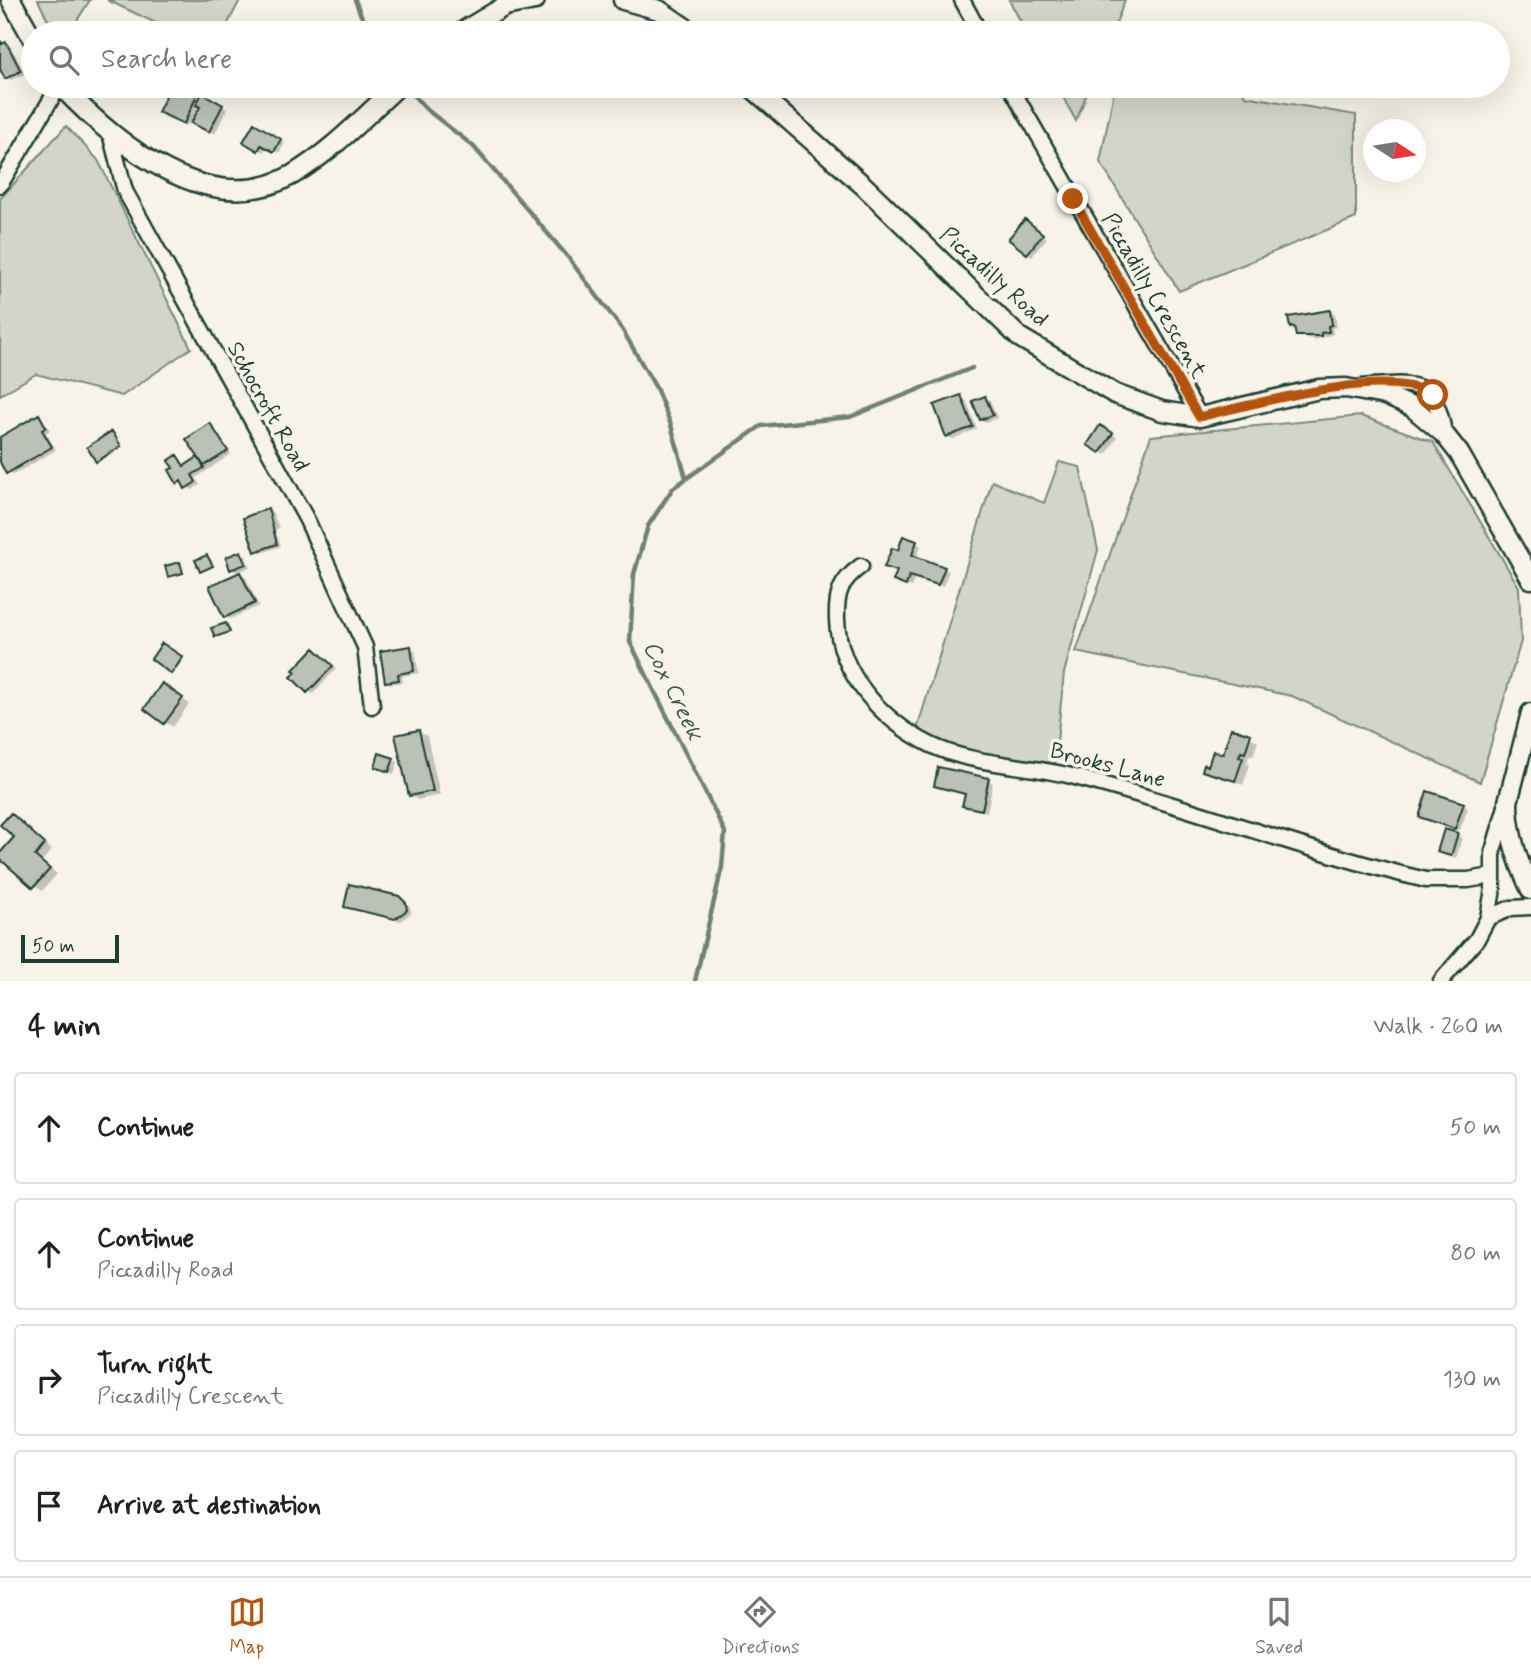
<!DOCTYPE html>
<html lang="en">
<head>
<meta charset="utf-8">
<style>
  body { margin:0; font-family:Mynerve,sans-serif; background:#f6f6f6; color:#202124 }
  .compass { position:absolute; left:1363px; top:119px; width:63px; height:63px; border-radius:50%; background:#fff; box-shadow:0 7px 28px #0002; rotate:102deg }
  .scale { position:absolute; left:21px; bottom:18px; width:98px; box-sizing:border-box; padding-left:7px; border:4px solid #1f3d34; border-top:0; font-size:19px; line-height:24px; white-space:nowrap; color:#1f3d34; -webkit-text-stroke:5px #f7f3e8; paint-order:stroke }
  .stop { position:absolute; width:21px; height:21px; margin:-16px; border:5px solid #b45309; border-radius:50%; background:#fff }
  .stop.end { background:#b45309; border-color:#fff; box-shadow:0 2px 7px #0008 }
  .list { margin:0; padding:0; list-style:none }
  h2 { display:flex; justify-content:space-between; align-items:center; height:91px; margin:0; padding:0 28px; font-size:30px }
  h2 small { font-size:23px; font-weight:400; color:#757577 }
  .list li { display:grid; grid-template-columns:46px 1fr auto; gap:21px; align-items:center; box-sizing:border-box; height:112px; margin:0 14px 14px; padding:0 14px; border:2px solid #e0e0e0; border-radius:7px }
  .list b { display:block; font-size:26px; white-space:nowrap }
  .list p { margin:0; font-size:23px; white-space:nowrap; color:#757577 }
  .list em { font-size:23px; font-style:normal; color:#757577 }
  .icon { flex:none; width:38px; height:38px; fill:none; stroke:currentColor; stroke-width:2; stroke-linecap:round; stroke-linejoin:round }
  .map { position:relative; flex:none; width:1531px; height:981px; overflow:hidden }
  .search { position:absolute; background:#fff; box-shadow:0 7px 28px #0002; left:21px; right:21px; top:21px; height:77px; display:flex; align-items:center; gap:18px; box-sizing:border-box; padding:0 24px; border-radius:38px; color:#757577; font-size:26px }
  .sheet { height:595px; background:#fff }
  nav { display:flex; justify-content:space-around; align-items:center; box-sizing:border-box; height:98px; border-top:2px solid #e0e0e0; background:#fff; font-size:19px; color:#757577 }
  nav a { display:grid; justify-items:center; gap:4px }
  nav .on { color:#b45309 }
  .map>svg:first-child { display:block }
  .green { fill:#d3d5ca; stroke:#79897f; stroke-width:2 }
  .shadow { fill:#0003; fill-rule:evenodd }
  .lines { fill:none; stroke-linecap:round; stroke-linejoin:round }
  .stream { stroke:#6f8077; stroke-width:4.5 }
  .building { fill:#bbc1b6; stroke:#1f3d34; stroke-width:2 }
  .minor-casing { stroke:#1f3d34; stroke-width:19 }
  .major-casing { stroke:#1f3d34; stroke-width:23 }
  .minor { stroke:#f7f3e8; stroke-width:14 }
  .major { stroke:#f7f3e8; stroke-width:18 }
  .route { stroke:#b45309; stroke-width:9 }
  .labels { text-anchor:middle; stroke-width:7; stroke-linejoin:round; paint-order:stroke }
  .street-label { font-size:23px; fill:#1f3d34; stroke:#f7f3e8 }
  .water-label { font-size:24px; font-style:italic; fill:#405950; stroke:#f7f3e8 }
</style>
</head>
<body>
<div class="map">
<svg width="1531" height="981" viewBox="0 0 1531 981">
  <rect width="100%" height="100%" fill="#f7f3e8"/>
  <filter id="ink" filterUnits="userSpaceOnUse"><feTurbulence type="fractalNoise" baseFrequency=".0143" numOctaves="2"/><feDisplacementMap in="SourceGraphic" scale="14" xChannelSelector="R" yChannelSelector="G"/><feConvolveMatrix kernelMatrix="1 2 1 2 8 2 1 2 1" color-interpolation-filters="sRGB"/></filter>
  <g filter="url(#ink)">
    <path class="green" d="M38,0H90L69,33H54Z
      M107,0H240L223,33H177Z
      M1009,0H1125L1112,33H1027Z
      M1057,86H1090L1076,121Z
      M1115,86H1240L1245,96L1356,115V218L1179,291L1100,162Z
      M66,126L98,160L191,348L122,396L36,374L0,395V199Z
      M1361,416L1433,442L1519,587L1521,641L1480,782L1292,696L1076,652L1151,436Z
      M1059,462L1080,467L1098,550L1064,673L1054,772L970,757L915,736L992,481L1044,503Z"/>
    <path class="shadow" d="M0,41L11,47L25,74L11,80L0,65Z
      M143,86H158L155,91Z
      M172,86L200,99L202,96L227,109L215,134L191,121L189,125L161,112ZM199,104L202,106L196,118L193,117Z
      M321,86H347L330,96Z
      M255,126L285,143L279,153L267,146L264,152L246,142Z
      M1031,224L1047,238L1032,256L1028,253Z
      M1330,312L1335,315L1337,327L1332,328L1333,334L1315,340L1297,335Z
      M961,397L966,400L977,429L953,439L948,436Z
      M985,398L990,400L997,418L986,422L981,419Z
      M39,416L50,430L46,433L56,450L13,475L0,459V439Z
      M210,425L231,454L196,478L200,485L192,490L178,482L175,468L177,457L186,466L200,457Z
      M1100,427L1117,437L1106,455L1089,444Z
      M112,433L122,447L99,462L97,461Z
      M268,510L273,513L279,528L275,530L281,546L262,553L257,550Z
      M916,543L921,546L916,558L949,571L943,586L915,578L911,587L900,583L899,552Z
      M241,553L246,556L250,567L237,572L245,576L259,606L230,619L225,616L240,574L232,569Z
      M163,645L184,659L174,673L153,659Z
      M410,648L415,651L419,673L402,676L403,682L391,684L386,681Z
      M319,653L336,669L313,694L308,691Z
      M171,690L189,704L173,727L165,722Z
      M1233,730L1258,741L1253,756L1249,755L1247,763L1250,765L1243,785L1204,770L1224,756Z
      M419,732L427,736L440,795L418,800L410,795Z
      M393,760L398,762L394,774L377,767Z
      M988,780L993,783L987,812L964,805L967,794L936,786Z
      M1463,805L1468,808L1460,830L1426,819Z
      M11,815L52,850L42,861L57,874L42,891L0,857L16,837Z
      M1457,835L1462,838L1456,858L1444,854Z
      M398,897L410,907L411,913L401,921L346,907Z"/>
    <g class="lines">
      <path class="stream" d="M355,0L368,33
        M405,86L426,109L473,146L567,256L622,329L656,388L671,425L686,478
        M695,981L722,867L725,832L630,642L634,574L648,526L673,488L761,426L850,417L972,368"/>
    </g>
    <path class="building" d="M100,26L117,33H96Z
      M0,40L2,44L6,42L21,71L5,79L0,69Z
      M171,86L197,95L184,124L158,112Z
      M319,86H335L336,89L323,95Z
      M202,93L223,105L209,132L191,123L200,107L196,105Z
      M254,123L281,139L274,152L261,145L258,151L243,142Z
      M1025,219L1043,234L1027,254L1008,239Z
      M1330,310L1332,325L1328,326L1329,332L1321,333V336H1296L1294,327L1290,328L1288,317Z
      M961,395L973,427L946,437L934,405Z
      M985,396L993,415L980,420L972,401Z
      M39,414L46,427L42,430L52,447L6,474L0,462V437Z
      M210,423L228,451L204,466L186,439Z
      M1100,425L1113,433L1100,453L1087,445Z
      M112,431L121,446L96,462L87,447Z
      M177,455L184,466L198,457L204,468L192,475L196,482L185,489L181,481L177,484L169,470L173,468L168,461Z
      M268,508L277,544L255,552L243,518Z
      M903,536L917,541L912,555L945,567L938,585L909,576L906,586L893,581L897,571L884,567L892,548L898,550Z
      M241,551L246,564L230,570L226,557Z
      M207,555L213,566L200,572L195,560Z
      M180,562L183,573L168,577L165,566Z
      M240,572L255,603L224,618L209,586Z
      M226,623L230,632L215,637L211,628Z
      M162,643L183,657L171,674L151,659Z
      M411,646L414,671L398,674L399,680L385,682L380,651Z
      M314,648L333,666L307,693L291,677L296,672L293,670Z
      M162,683L183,698L164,724L144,709Z
      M1231,728L1251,734L1245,753L1241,752L1239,757L1243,758L1235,781L1202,771L1204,764L1208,766L1213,751L1223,754Z
      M419,730L433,791L409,796L395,735Z
      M379,753L394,758L389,772L375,767Z
      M938,767L989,778L982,810L962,806L965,794L934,786Z
      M1427,791L1464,803L1455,829L1419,817Z
      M11,813L45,844L35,856L50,869L33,888L0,859V853L14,837L0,825Z
      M1444,829L1458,833L1451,856L1437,852Z
      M349,884L399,896L406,903L407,910L395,919L344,907Z"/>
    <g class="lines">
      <defs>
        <path id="minor" d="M962,0L980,33
          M1010,86L1200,417
          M110,133L125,191L307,520L365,647L372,706
          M0,185L59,86
          M1362,387C1411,383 1436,376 1444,434
          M861,566C840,581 836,594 837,620C839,675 883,721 931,745C971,765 1031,765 1075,777C1193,807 1307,852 1426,880H1468L1492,876
          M1488,918L1511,908L1531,907
          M1441,981L1477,939L1488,918L1493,889V851L1507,803"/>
        <path id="major" d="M11,0L33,39
          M623,0L659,10L693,33
          M460,33L505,6L535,0
          M61,86C115,143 209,222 292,175C331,152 365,116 398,86
          M750,86L864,186L1019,337L1115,394L1162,411L1200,417L1319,389L1346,388L1385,395L1412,407L1444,434L1459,453L1531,579
          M1531,713L1508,802C1508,833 1518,863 1531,890"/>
      </defs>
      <use href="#minor" class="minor-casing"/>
      <use href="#major" class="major-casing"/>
      <use href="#minor" class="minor"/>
      <use href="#major" class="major"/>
    </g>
  </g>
  <g class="lines" filter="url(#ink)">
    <path class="route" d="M1073,199L1199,417C1252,405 1388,365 1433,395"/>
  </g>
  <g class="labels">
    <g class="street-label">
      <text transform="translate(995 276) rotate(42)" y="8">Piccadilly Road</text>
      <text transform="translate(1155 295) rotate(60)" y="8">Piccadilly Crescent</text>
      <text transform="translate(269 406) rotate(61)" y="8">Schocroft Road</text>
      <text transform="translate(1108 764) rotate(15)" y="8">Brooks Lane</text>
    </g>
    <g class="water-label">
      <text transform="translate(674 690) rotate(64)" y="8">Cox Creek</text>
    </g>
  </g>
</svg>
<svg class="compass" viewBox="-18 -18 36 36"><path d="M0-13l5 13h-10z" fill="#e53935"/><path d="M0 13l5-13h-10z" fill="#757577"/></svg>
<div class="scale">50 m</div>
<div class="stop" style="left:1433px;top:395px"></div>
<div class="stop end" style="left:1073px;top:199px"></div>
<div class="search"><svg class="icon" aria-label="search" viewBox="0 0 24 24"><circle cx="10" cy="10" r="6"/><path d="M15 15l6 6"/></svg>Search here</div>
</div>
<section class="sheet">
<h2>4 min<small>Walk · 260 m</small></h2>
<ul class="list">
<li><svg class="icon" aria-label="ahead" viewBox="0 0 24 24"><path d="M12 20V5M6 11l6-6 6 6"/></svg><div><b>Continue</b></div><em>50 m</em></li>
<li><svg class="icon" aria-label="ahead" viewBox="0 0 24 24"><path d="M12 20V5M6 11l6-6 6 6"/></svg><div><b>Continue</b><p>Piccadilly Road</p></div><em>80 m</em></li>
<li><svg class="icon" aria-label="right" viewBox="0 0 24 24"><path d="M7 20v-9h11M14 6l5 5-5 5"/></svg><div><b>Turn right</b><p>Piccadilly Crescent</p></div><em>130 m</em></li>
<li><svg class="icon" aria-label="arrive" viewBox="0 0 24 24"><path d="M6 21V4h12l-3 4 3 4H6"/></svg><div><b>Arrive at destination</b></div></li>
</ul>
</section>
<nav>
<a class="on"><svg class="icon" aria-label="map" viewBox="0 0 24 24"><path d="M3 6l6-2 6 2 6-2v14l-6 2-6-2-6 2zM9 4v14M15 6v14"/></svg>Map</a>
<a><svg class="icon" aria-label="directions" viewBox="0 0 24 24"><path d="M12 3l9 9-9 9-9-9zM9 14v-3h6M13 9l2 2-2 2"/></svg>Directions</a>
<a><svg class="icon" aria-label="saved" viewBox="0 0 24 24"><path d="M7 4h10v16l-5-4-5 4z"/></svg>Saved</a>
</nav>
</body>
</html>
